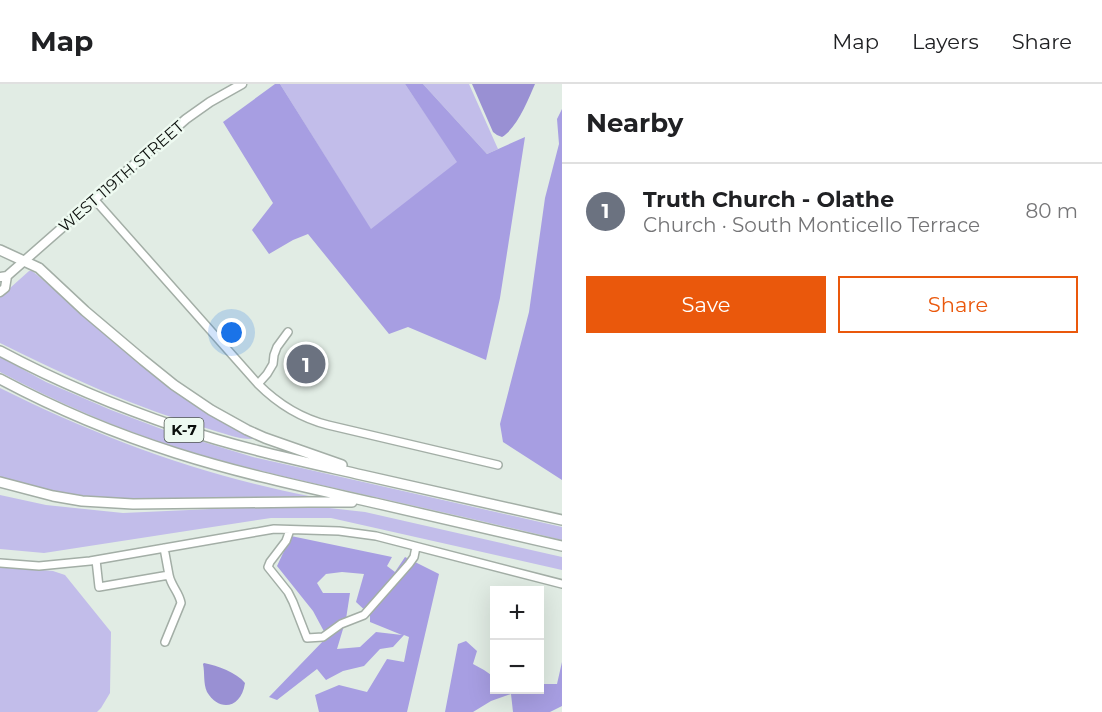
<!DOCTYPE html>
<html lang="en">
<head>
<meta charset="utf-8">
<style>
  body { margin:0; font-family:Montserrat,sans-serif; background:#f6f6f6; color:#202124 }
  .controls { position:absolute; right:18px; bottom:18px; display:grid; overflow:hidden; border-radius:0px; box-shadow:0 6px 24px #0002 }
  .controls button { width:54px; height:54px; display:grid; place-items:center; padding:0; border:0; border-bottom:2px solid #e0e0e0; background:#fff; color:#202124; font:30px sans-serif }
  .you { position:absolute; left:232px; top:249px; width:21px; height:21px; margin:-15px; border:4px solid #fff; border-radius:50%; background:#1a73e8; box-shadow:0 0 0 9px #1a73e833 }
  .badge { display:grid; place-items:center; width:39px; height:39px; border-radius:50%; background:#ea580c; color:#fff; font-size:20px; font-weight:700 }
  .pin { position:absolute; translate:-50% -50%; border:3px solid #fff; box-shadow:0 2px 6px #0006 }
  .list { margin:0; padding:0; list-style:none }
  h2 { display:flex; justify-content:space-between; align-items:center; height:78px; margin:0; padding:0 24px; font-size:26px }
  h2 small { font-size:20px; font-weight:400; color:#757577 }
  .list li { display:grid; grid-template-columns:39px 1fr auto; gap:18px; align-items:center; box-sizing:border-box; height:96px; padding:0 24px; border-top:2px solid #e0e0e0 }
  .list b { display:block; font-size:22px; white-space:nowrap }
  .list p { margin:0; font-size:20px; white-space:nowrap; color:#757577 }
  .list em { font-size:20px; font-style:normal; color:#757577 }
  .actions { display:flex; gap:12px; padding:18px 24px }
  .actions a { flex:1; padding:14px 0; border:2px solid #ea580c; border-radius:0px; text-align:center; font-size:21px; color:#ea580c }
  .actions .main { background:#ea580c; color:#fff }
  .map { position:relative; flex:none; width:562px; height:628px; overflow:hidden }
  header { display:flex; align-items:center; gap:36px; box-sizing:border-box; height:84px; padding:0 30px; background:#fff; border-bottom:2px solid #e0e0e0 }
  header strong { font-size:28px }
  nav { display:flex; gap:33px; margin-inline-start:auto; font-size:21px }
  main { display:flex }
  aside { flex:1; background:#fff }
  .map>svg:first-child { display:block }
  .green { fill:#c2bdea }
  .forest { fill:#a79ee2; fill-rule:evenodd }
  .water { fill:#9990d3 }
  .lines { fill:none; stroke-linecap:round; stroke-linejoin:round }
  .minor-casing { stroke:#a3aea6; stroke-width:10 }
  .major-casing { stroke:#a3aea6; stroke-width:11 }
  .highway-casing { stroke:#a3aea6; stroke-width:12 }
  .minor { stroke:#fff; stroke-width:7 }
  .major { stroke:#fff; stroke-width:8 }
  .highway { stroke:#fff; stroke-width:9 }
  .labels { text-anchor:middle; stroke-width:5; stroke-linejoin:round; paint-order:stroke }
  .shield { fill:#eefaf1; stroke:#4f5651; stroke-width:1.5 }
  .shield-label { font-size:15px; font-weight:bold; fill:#0b0f0c }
  .street-label { font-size:16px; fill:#0b0f0c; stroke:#eefaf1 }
</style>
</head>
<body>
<header>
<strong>Map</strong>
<nav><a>Map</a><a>Layers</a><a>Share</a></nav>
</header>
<main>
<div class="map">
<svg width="562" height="628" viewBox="0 0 562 628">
  <rect width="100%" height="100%" fill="#e1ece4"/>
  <path class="green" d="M280,0H405L458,78L371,146Z
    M423,0H469L498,65L487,70Z
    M29,187H32L36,190L133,272L258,354C245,358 223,349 209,345C136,324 68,293 0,259V213Z
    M0,273L46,298L111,326L167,347L253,373L562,443V456C500,441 437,427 375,413C307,398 238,383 172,362C113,343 55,317 0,288Z
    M0,304C98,353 201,391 309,412L308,413L154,416L107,415L86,413L41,405L0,393Z
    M0,411L46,421L123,429L255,423L311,422L365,428L562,473V486L331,434H271L44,469L0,465Z
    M0,482L53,487L65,491L111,548L110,609L101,624L97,628H0Z"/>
  <path class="forest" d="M275,0H280L371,145L457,78L405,0H423L487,70L525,53L500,214L486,276L408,243L389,250L308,150L293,156L269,170L252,146L273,119L223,38Z
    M562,25V396L503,358L500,340L529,228L545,114L559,60L557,35Z
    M291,452L392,473L387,482L395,488L405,473L439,490L407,628H319L315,611L339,601L367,608L387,575L404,578L409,553L404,551L393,563L380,565L364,582L343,587L326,596L317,585L277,616L269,613L327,553L313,527L277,482ZM342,488L364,490L356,518L370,531V538L402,551L376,548L360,563L337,565L346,535L350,509H323L317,499L326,490Z
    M466,557L477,567L473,580L484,586L494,593V606H540V600H557L562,578V622L550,628H513L511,610L491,617L473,628H445L458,560Z"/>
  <path class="water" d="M472,0H535C528,16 517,44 502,53L497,51L493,48Z
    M204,579C218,582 236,588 245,599C241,625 219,628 207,608C203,599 205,589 203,580Z"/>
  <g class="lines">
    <defs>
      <path id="minor" d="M94,115L258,300C278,320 300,334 328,341L498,381
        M258,300L267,290L273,280L274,271L277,263L288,248
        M290,446L286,457L270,478L268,483L288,508L293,518L307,554L323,553L341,540L364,531L409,480L414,473L416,463
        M96,476L99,503L169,491L164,464
        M0,479L39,482L90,477L274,445L339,447L376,452L562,500
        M165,558L181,519C179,508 171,502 169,491"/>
      <path id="major" d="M0,193L7,192L186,35L210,18L242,0
        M0,208L5,204L7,192"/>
      <path id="highway" d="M0,166L39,184L85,227L143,276L174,301L211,326L247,346L265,354L342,381
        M0,267C58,298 118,323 180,344C239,364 301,377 362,391C428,406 495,421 562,436
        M0,295C56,325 116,350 176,369C242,390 309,404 375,419C438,434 500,448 562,462
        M0,398L53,412L82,417L133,420L309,418H352"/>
    </defs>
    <use href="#minor" class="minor-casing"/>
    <use href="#major" class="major-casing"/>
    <use href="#highway" class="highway-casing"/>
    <use href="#minor" class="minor"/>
    <use href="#major" class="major"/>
    <use href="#highway" class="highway"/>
  </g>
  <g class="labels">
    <rect class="shield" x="164.5" y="334" width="39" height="24" rx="4.5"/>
    <g class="shield-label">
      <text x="184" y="351">K-7</text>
    </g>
    <g class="street-label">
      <text transform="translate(121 92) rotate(-41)" y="6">WEST 119TH STREET</text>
    </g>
  </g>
</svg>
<div class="controls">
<button>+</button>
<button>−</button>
</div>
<div class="you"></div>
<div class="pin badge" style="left:306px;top:280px;background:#6b7280">1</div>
</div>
<aside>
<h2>Nearby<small></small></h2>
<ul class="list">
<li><span class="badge" style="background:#6b7280">1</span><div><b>Truth Church - Olathe</b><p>Church · South Monticello Terrace</p></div><em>80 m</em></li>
</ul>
<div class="actions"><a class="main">Save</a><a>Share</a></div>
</aside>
</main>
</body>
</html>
